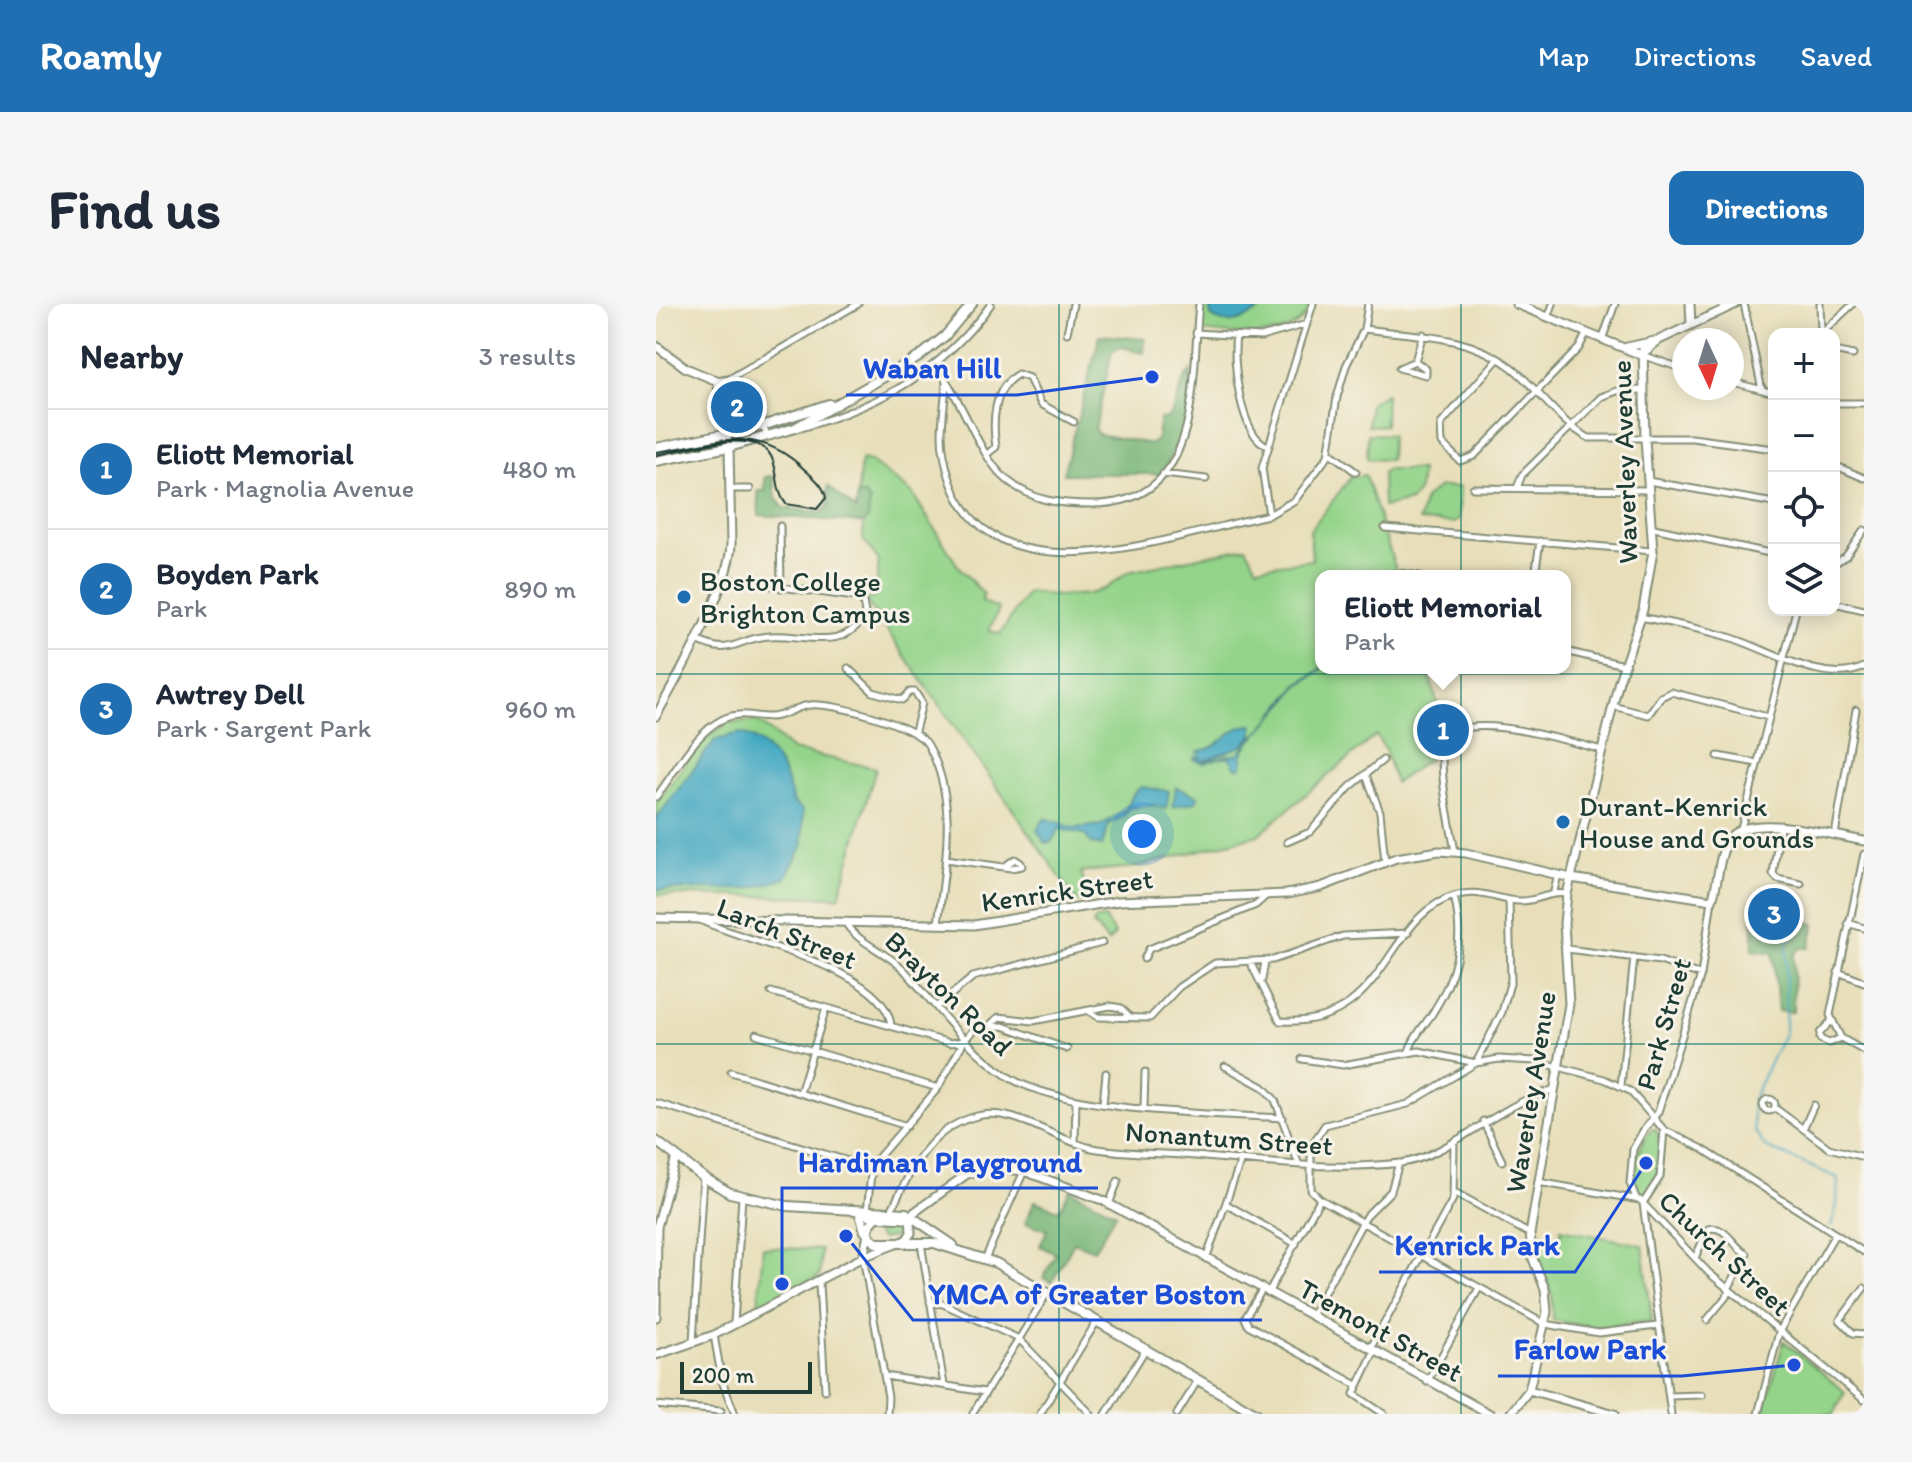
<!DOCTYPE html>
<html lang="en">
<head>
<meta charset="utf-8">
<style>
  body { margin:0; font-family:Itim,sans-serif; background:#f6f6f7; color:#1f2937 }
  .controls { position:absolute; right:24px; top:24px; display:grid; overflow:hidden; border-radius:16px; box-shadow:0 4px 20px #0003 }
  .controls button { width:72px; height:72px; display:grid; place-items:center; padding:0; border:0; border-bottom:2px solid #e0e1e3; background:#fff; color:#1f2937; font:40px sans-serif }
  .compass { position:absolute; left:1016px; top:24px; width:72px; height:72px; border-radius:50%; background:#fff; box-shadow:0 4px 20px #0003; rotate:176deg }
  .scale { position:absolute; left:24px; bottom:20px; width:132px; box-sizing:border-box; padding-left:8px; border:4px solid #1f3d34; border-top:0; font-size:22px; line-height:28px; white-space:nowrap; color:#1f3d34; -webkit-text-stroke:6px #f7f3e8; paint-order:stroke }
  .you { position:absolute; left:486px; top:530px; width:28px; height:28px; margin:-20px; border:6px solid #fff; border-radius:50%; background:#1a73e8; box-shadow:0 0 0 12px #1a73e833 }
  .badge { display:grid; place-items:center; width:52px; height:52px; border-radius:50%; background:#1f6fb2; color:#fff; font-size:26px; font-weight:700 }
  .pin { position:absolute; translate:-50% -50%; border:4px solid #fff; box-shadow:0 2px 8px #0006 }
  .popup { position:absolute; left:659px; top:266px; width:256px; height:104px; box-sizing:border-box; display:grid; place-content:center; border-radius:16px; background:#fff; filter:drop-shadow(0 2px 6px #0005); font-size:26px; white-space:nowrap; color:#747a83 }
  .popup b { font-size:30px; color:#1f2937 }
  .popup::after { content:''; position:absolute; left:50%; top:100%; margin-left:-16px; border:16px solid transparent; border-top-color:#fff }
  .list { margin:0; padding:0; list-style:none }
  h2 { display:flex; justify-content:space-between; align-items:center; height:104px; margin:0; padding:0 32px; font-size:34px }
  h2 small { font-size:26px; font-weight:400; color:#747a83 }
  .list li { display:grid; grid-template-columns:52px 1fr auto; gap:24px; align-items:center; box-sizing:border-box; height:120px; padding:0 32px; border-top:2px solid #e0e1e3 }
  .list b { display:block; font-size:30px; white-space:nowrap }
  .list p { margin:0; font-size:26px; white-space:nowrap; color:#747a83 }
  .list em { font-size:26px; font-style:normal; color:#747a83 }
  .icon { flex:none; width:44px; height:44px; fill:none; stroke:currentColor; stroke-width:2; stroke-linecap:round; stroke-linejoin:round }
  .map { position:relative; flex:none; width:1208px; height:1110px; overflow:hidden; border-radius:16px }
  header { display:flex; align-items:center; gap:48px; box-sizing:border-box; height:112px; padding:0 40px; background:#1f6fb2; color:#fff }
  header strong { font-size:38px }
  nav { display:flex; gap:44px; margin-inline-start:auto; font-size:28px }
  .intro { display:flex; align-items:center; justify-content:space-between; box-sizing:border-box; height:192px; padding:0 48px }
  h1 { margin:0; font-size:56px }
  .button { padding:20px 36px; border-radius:16px; background:#1f6fb2; color:#fff; font-size:28px; font-weight:700 }
  main { display:flex; gap:48px; padding:0 48px }
  aside { flex:1; background:#fff; border-radius:16px; box-shadow:0 4px 20px #0003 }
  .map>svg:first-child { display:block }
  .green { fill:#94d48a; stroke:#5a885f; stroke-width:2 }
  .forest { fill:#77b676; stroke:#4b7a55; stroke-width:2 }
  .water { fill:#42a8c2; stroke:#30727b; stroke-width:2 }
  .lines { fill:none; stroke-linecap:round; stroke-linejoin:round }
  .stream { stroke:#42a8c2; stroke-width:2 }
  .street-casing { stroke:#848e77; stroke-width:9 }
  .secondary-casing { stroke:#848e77; stroke-width:11 }
  .primary-casing { stroke:#848e77; stroke-width:12 }
  .street { stroke:#fff; stroke-width:5 }
  .secondary { stroke:#fff; stroke-width:7 }
  .primary { stroke:#fff; stroke-width:8 }
  .tram { stroke:#1f3d34; stroke-width:2 }
  .grid { fill:none; stroke:#0f766e; stroke-width:2; stroke-opacity:0.55 }
  .poi-dot { fill:#1f6fb2; stroke:#f7f3e8; stroke-width:3 }
  .labels { text-anchor:middle; stroke-width:6; stroke-linejoin:round; paint-order:stroke }
  .street-label { font-size:28px; fill:#1f3d34; stroke:#f7f3e8 }
  .poi-label { font-size:28px; fill:#1f3d34; stroke:#f7f3e8; text-anchor:start }
  .leader { fill:none; stroke:#1d4ed8; stroke-width:3 }
  .callout-dot { fill:#1d4ed8; stroke:#f7f3e8; stroke-width:3 }
  .callout-label { font-size:30px; text-anchor:middle; font-weight:bold; fill:#1d4ed8; stroke:#f7f3e8; stroke-width:6; stroke-linejoin:round; paint-order:stroke }
</style>
</head>
<body>
<header>
<strong>Roamly</strong>
<nav><a>Map</a><a>Directions</a><a>Saved</a></nav>
</header>
<div class="intro"><h1>Find us</h1><a class="button">Directions</a></div>
<main>
<aside>
<h2>Nearby<small>3 results</small></h2>
<ul class="list">
<li><span class="badge">1</span><div><b>Eliott Memorial</b><p>Park · Magnolia Avenue</p></div><em>480 m</em></li>
<li><span class="badge">2</span><div><b>Boyden Park</b><p>Park</p></div><em>890 m</em></li>
<li><span class="badge">3</span><div><b>Awtrey Dell</b><p>Park · Sargent Park</p></div><em>960 m</em></li>
</ul>
</aside>
<div class="map">
<svg width="1208" height="1110" viewBox="0 0 1208 1110">
  <rect width="100%" height="100%" fill="#f7f3e8"/>
  <filter id="ink" filterUnits="userSpaceOnUse"><feTurbulence type="fractalNoise" baseFrequency=".0125" numOctaves="2"/><feDisplacementMap in="SourceGraphic" scale="16" xChannelSelector="R" yChannelSelector="G"/><feConvolveMatrix kernelMatrix="1 2 1 2 8 2 1 2 1" color-interpolation-filters="sRGB"/></filter>
  <filter id="wash" filterUnits="userSpaceOnUse"><feTurbulence type="fractalNoise" baseFrequency=".006" numOctaves="4" result="noise"/><feDisplacementMap in="SourceGraphic" scale="32" xChannelSelector="R" yChannelSelector="G"/><feGaussianBlur stdDeviation="1.8" result="paint"/><feColorMatrix in="noise" values="0 0 0 0 0 0 0 0 0 0 0 0 0 0 0 0 0 1.4 0 .05"/><feComposite in="paint" operator="in"/></filter>
  <g filter="url(#wash)">
    <rect width="100%" height="100%" fill="#e8dfba"/>
    <path class="green" d="M545,0H654V2C640,42 576,30 545,27Z
      M73,82L82,89L96,118L77,123L69,86Z
      M730,90L729,121L712,122L714,99Z
      M712,130L735,131L734,156L711,155Z
      M205,156L215,158L256,189L302,262L328,291L325,297L343,305L333,327L344,330L372,288L403,292L433,290L450,284L472,268L590,243L601,263L656,256L654,226L695,173L709,171L742,272H665V364H771L783,404L776,412L781,449L739,479L729,445L720,431L602,531L480,563L425,568L434,598L421,597L208,294H219L223,257L207,235L208,219L199,218Z
      M730,166H765L763,186L755,197L727,203L726,170Z
      M783,183H804L803,216L798,219L763,217L769,194Z
      M102,417L136,446L220,464L183,593L0,591V499L46,437L72,419Z
      M1100,597L1140,604L1133,623L1097,617Z
      M448,614L459,630L452,638L437,620L440,615Z
      M1000,825C1010,843 1006,883 985,891C971,869 981,846 994,826Z
      M224,918L247,919L250,928L246,932L224,935L219,927Z
      M905,925L987,941L996,1017L939,1024L896,1016V991L880,949L879,929L904,933Z
      M107,943L165,946L164,972L102,1003Z
      M1128,1037L1189,1088L1178,1110H1107Z"/>
    <path class="forest" d="M444,31L489,35L488,49L466,43L456,47L439,125L442,130L495,140L500,137L504,115L512,114C524,100 521,80 535,67C535,113 529,131 505,170H407Z
      M117,172L120,194L128,204L166,209L173,201L172,182L200,206L202,191H209L214,198L212,215L208,219L103,211L102,187H109V173Z
      M1136,615L1159,620L1153,644H1144L1138,651L1137,708L1122,707L1117,649L1097,646V617L1133,623Z
      M414,886L460,909L438,946L418,938L396,978L387,974L400,950L384,942L391,926L369,919L379,897L403,906Z"/>
    <path class="water" d="M553,0H612C597,12 573,27 555,12Z
      M667,364C660,371 649,376 642,382C625,399 611,422 592,440L587,447L586,463L580,464L572,451L548,459L538,455L540,452L545,455L542,447C565,446 574,420 597,421V431L586,442L546,457L583,450L586,446L633,395L640,381Z
      M83,429C117,438 130,468 137,498L147,507V541L129,575L92,585L0,586V515L59,436Z
      M485,483L513,487L510,506L499,501L474,504L467,513L453,520L446,542L436,540L428,530L403,525L395,538L389,539L381,526L389,514L418,524L445,521L470,505L477,490Z
      M520,483L542,492L540,498L517,503Z"/>
    <g class="lines">
      <path class="stream" d="M1148,619L1131,639L1129,728L1096,796L1098,826L1109,843L1182,874L1181,901L1175,922"/>
    </g>
  </g>
  <g filter="url(#ink)">
    <g class="lines">
      <defs>
        <path id="street" d="M1088,0L1106,86
          M1164,0L1165,27
          M892,14L897,0
          M708,25C759,32 811,30 855,63C882,84 902,118 933,134H1036L1118,145
          M411,29L417,0
          M540,29L605,33L651,20
          M1166,29L1197,0
          M580,32C576,58 584,132 612,142
          M946,36L959,0
          M1178,47L1197,51
          M988,52L1028,65
          M842,55L785,120L786,139L804,157L818,152L923,44L930,30
          M759,57L770,65V71L743,64L759,57L767,30
          M280,63C307,94 322,152 351,176C378,198 404,200 437,200C548,200 535,77 543,0
          M78,72L112,132
          M61,77L73,75L202,0
          M290,78C289,102 283,128 288,151C315,311 514,231 613,211L639,196L672,152L681,93L690,62L708,25L712,0
          M1076,78L1118,89
          M1178,99H1208
          M145,124C225,101 286,68 335,0
          M674,149L700,168
          M331,150L340,143C336,118 337,84 362,70L373,74L385,100L418,118
          M1178,161L1208,174
          M507,170L550,175
          M992,177L1118,199
          M817,184L993,186
          M861,184L866,171L945,93L961,87L988,86
          M74,185H94
          M613,211L606,164L657,0
          M124,222L125,284
          M729,224L996,247
          M998,224L1118,250
          M1178,260L1190,252L1208,226
          M744,269L764,272
          M879,272L884,237
          M1178,299L1208,306
          M984,313C1016,319 1046,325 1076,334C1114,346 1169,382 1208,363
          M41,336C75,354 81,334 113,332C146,329 191,350 209,309L207,298L199,293L66,275
          M909,347L968,361
          M192,364L217,388L246,396L254,388H259L266,399L259,427
          M957,402L992,411L1005,393L1015,388L1112,413
          M1062,452L1101,459
          M710,471L724,508L729,558
          M0,493C19,469 38,429 67,415C83,407 97,413 114,413C129,413 140,402 154,401C177,398 262,422 272,441C303,497 289,560 282,620
          M1124,523L1117,570L1121,575L1145,580
          M1085,525L1140,306
          M1179,531L1200,406
          M631,538L654,528L694,483L727,456
          M799,548C795,522 780,461 789,438C803,402 917,439 946,446
          M1208,550L1174,711L1185,734L1208,747
          M290,555L355,564L366,562L365,559L359,555L349,562
          M898,587L902,571
          M853,596L855,676L846,708L820,759L752,800L669,821L655,842V886L664,895L889,1020L943,1029L1001,1022
          M44,616C88,638 231,665 235,722
          M190,619C198,637 235,650 250,668C282,704 311,745 351,772C405,808 560,810 627,814
          M1192,619L1208,624
          M911,645L1004,657L1045,671
          M488,655L493,645L600,601L610,592
          M594,658L624,717C734,724 727,609 802,591C825,585 841,596 863,597C881,598 893,587 911,590
          M1182,668L1208,678
          M606,676L609,657
          M115,688L294,739L307,737
          M280,703L317,673L446,639
          M434,708L442,713L494,714L523,683L559,659L617,656L687,632L752,629
          M1175,717L1164,729V735L1173,739L1185,734
          M335,720L343,713L377,717L454,702L465,704L474,713
          M100,730L282,784
          M753,747C757,733 768,722 776,710C801,671 809,637 798,592
          M646,755L687,761L763,747L820,759L843,755L880,757L948,775L974,787L1008,826L1045,844L1208,948
          M569,762L607,783L619,796L643,861
          M75,768L251,822
          M965,782L978,653
          M144,789L170,704
          M1107 801a6 6 0 1 1 12 0a6 6 0 1 1-12 0Z
          M0,799L215,864
          M447,800L450,769
          M488,803L489,768
          M1119,804L1173,844L1208,853
          M827,817L846,857
          M1148,823L1158,801
          M1008,826L1004,873L987,899L1015,1110
          M419,839L420,796
          M882,878L984,896L1053,969L1208,1096
          M800,889L874,930
          M980,894L974,879L977,845L987,827L1002,808L1045,671L1056,596
          M453,900L462,877
          M570,900L640,940
          M211,907L216,861L282,784L308,737L320,723L347,722L411,745
          M235,907C255,866 273,824 321,812C358,802 400,837 436,844C469,850 505,849 539,852C607,858 676,867 745,859C792,853 843,800 896,786
          M265,939L288,1081
          M207,953L232,1093L231,1110
          M1039,954L1052,925C1070,920 1076,942 1091,950L1072,985
          M329,955L368,867
          M550,955L585,856
          M163,979L169,1086
          M1208,984L1184,1016L1197,1029L1208,1030
          M606,986L589,1014L592,1021L701,1081
          M612,989L664,895
          M274,998L287,1000L363,1035L435,1110
          M655,1012L710,912L735,887L743,859
          M1051,1016L1074,988
          M78,1020L86,893
          M58,1031L66,1077L79,1110
          M37,1038L47,873
          M714,1045L797,895L798,837
          M718,1048L698,1090L728,1110
          M229,1072L329,1088
          M771,1078L823,984
          M1013,1092L1046,1091
          M0,1101L65,1107
          M317,1109L392,988
          M384,1110L441,1017
          M450,1110L489,1046
          M521,1110L542,1076
          M1102,1110L1123,1028L1179,930"/>
        <path id="secondary" d="M860,0L985,51L1003,36
          M1034,0L1035,21
          M0,42L30,64L61,77L73,143L75,240C74,282 22,373 0,412
          M971,43L1003,36L1080,0
          M0,614L318,621L463,597L631,590L665,583L740,554L783,547L810,549L915,574L1056,596C1063,577 1062,552 1072,536C1090,506 1178,532 1208,537
          M203,907L217,913L249,915L311,870L339,864L368,867L446,896L834,1110
          M207,953L214,921L222,912
          M0,1013L1,923L20,853
          M0,1051L58,1031L207,953L250,936L255,929L254,911
          M873,1086L959,1110
          M854,1110L873,1086L891,1008L889,985L877,955L874,930L913,700L908,619L911,590L963,377L987,306L997,247L989,135L987,41"/>
        <path id="primary" d="M0,144L106,122L173,100
          M0,157L73,143L139,124L263,53L289,32L316,0
          M0,837L47,873L74,889L131,902L250,909L297,941
          M203,907L209,927L220,939H278L340,959L601,1110"/>
      </defs>
      <use href="#street" class="street-casing"/>
      <use href="#secondary" class="secondary-casing"/>
      <use href="#primary" class="primary-casing"/>
      <use href="#street" class="street"/>
      <use href="#secondary" class="secondary"/>
      <use href="#primary" class="primary"/>
      <path class="tram" d="M0,148C58,140 99,118 148,165C158,174 168,181 170,194L161,205L130,200C119,187 123,167 115,152C100,122 26,147 0,151"/>
    </g>
  </g>
  <path class="grid" d="M403,0V1110M805,0V1110M0,370H1208M0,740H1208"/>
  <g class="poi-dot">
    <circle cx="28" cy="293" r="8"/>
    <circle cx="907" cy="518" r="8"/>
  </g>
  <g class="labels">
    <g class="street-label">
      <text transform="translate(968 158) rotate(-92)" y="10">Waverley Avenue</text>
      <text transform="translate(411 586) rotate(-8)" y="10">Kenrick Street</text>
      <text transform="translate(131 629) rotate(22)" y="10">Larch Street</text>
      <text transform="translate(293 689) rotate(44)" y="10">Brayton Road</text>
      <text transform="translate(1007 720) rotate(-74)" y="10">Park Street</text>
      <text transform="translate(874 788) rotate(-81)" y="10">Waverley Avenue</text>
      <text transform="translate(573 834) rotate(4)" y="10">Nonantum Street</text>
      <text transform="translate(1069 949) rotate(43)" y="10">Church Street</text>
      <text transform="translate(725 1026) rotate(29)" y="10">Tremont Street</text>
    </g>
    <g class="poi-label">
      <text x="44" y="287">Boston College<tspan x="44" dy="32">Brighton Campus</tspan></text>
      <text x="923" y="512">Durant-Kenrick<tspan x="923" dy="32">House and Grounds</tspan></text>
    </g>
  </g>
  <path class="leader" d="M496 73L361 91H190M126 980L126 884H442M990 859L919 968H723M190 932L257 1016H606M1138 1061L1026 1072H842"/>
  <g class="callout-dot">
    <circle cx="496" cy="73" r="8"/>
    <circle cx="126" cy="980" r="8"/>
    <circle cx="990" cy="859" r="8"/>
    <circle cx="190" cy="932" r="8"/>
    <circle cx="1138" cy="1061" r="8"/>
  </g>
  <g class="callout-label">
    <text x="276" y="74">Waban Hill</text>
    <text x="284" y="868">Hardiman Playground</text>
    <text x="821" y="951">Kenrick Park</text>
    <text x="431" y="1000">YMCA of Greater Boston</text>
    <text x="934" y="1055">Farlow Park</text>
  </g>
</svg>
<div class="controls">
<button>+</button>
<button>−</button>
<button><svg class="icon" aria-label="locate" viewBox="0 0 24 24"><circle cx="12" cy="12" r="6"/><path d="M12 2v4M12 18v4M2 12h4M18 12h4"/></svg></button>
<button><svg class="icon" aria-label="layers" viewBox="0 0 24 24"><path d="M12 4l9 5-9 5-9-5zM3 14l9 5 9-5"/></svg></button>
</div>
<svg class="compass" viewBox="-18 -18 36 36"><path d="M0-13l5 13h-10z" fill="#e53935"/><path d="M0 13l5-13h-10z" fill="#747a83"/></svg>
<div class="scale">200 m</div>
<div class="you"></div>
<div class="pin badge" style="left:787px;top:426px">1</div>
<div class="popup"><b>Eliott Memorial</b>Park</div>
<div class="pin badge" style="left:81px;top:103px">2</div>
<div class="pin badge" style="left:1118px;top:610px">3</div>
</div>
</main>
</body>
</html>
